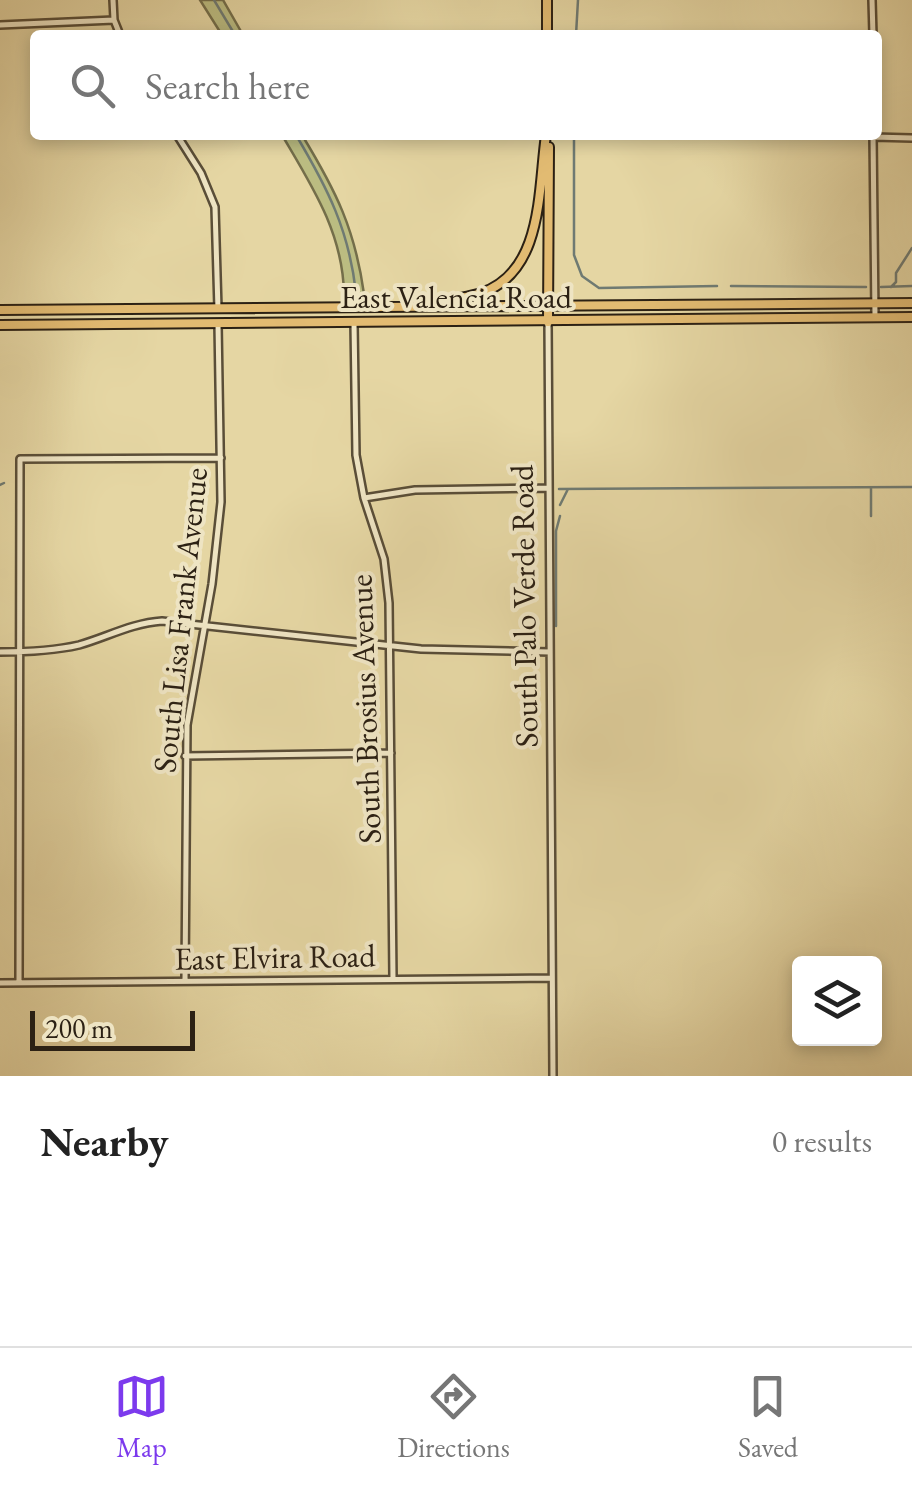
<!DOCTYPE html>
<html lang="en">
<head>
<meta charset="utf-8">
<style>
  body { margin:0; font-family:"EB Garamond",serif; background:#f2f2f2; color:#222 }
  .controls { position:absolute; right:30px; bottom:30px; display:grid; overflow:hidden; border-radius:10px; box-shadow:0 5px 15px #0003 }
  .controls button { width:90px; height:90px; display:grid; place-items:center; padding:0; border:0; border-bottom:2px solid #e0e0e0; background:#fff; color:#222; font:50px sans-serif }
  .scale { position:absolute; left:30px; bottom:25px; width:165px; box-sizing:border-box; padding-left:10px; border:5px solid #2c2114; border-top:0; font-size:28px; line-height:35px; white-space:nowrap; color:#2c2114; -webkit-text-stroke:8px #eee4c3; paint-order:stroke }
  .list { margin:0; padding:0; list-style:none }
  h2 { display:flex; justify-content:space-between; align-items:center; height:130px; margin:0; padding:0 40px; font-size:42px }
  h2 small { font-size:32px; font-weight:400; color:#767676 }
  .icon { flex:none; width:55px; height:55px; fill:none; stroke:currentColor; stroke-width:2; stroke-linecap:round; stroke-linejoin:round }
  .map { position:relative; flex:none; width:912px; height:1076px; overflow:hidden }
  .search { position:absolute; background:#fff; box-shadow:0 5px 15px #0003; left:30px; right:30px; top:30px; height:110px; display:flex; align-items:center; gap:25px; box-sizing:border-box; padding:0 35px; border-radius:10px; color:#767676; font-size:38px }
  .sheet { height:270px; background:#fff }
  nav { display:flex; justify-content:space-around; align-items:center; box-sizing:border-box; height:140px; border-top:2px solid #e0e0e0; background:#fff; font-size:28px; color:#767676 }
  nav a { display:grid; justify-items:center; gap:5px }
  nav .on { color:#7c3aed }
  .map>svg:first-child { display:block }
  .green { fill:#bbbc81; stroke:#746e4a; stroke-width:2.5 }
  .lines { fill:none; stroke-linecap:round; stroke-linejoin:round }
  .stream { stroke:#6f7a72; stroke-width:2.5 }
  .minor-casing { stroke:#5a4e38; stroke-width:10 }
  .major-casing { stroke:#2c2114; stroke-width:12 }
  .minor { stroke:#eee4c3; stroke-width:5 }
  .major { stroke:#e2bb72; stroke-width:8 }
  .labels { text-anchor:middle; stroke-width:8; stroke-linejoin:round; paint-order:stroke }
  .street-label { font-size:32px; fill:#2c2114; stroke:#eee4c3 }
</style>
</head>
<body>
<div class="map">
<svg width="912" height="1076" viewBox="0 0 912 1076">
  <rect width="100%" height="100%" fill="#e5d6a3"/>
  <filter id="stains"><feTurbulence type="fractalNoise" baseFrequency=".002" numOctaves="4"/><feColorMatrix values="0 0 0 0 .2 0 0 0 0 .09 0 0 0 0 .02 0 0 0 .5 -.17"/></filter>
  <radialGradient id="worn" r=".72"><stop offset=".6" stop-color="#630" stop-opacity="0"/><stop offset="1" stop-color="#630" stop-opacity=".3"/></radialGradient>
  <path class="green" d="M200,0H223L243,35H222Z
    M282,135H302C336,191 355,229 364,294H344C343,233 312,186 282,135Z"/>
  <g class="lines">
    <path class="stream" d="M214,0L235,35
      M576,35L578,0
      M296,135C328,189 349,230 356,293
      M574,135V255L582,276L599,288L717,286
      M731,286L866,287
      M881,287L912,286
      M891,287L896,282V273L912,248
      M0,485L4,483
      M871,488V516
      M559,489L912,487
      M560,505L568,489
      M556,626V531L560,516"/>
    <defs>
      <path id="minor" d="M113,0L114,20L120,35
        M872,0L873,35
        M0,25L114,20
        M177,135L201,173L215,207L218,309
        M873,135L875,316
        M873,137L912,138
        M548,322L553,1076
        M354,323L356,455L364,498L384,559L389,603L393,978
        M364,498L415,490L548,488
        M0,652C26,652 53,651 79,645C107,637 132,623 162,621L421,649L550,652
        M185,756L391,753
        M185,981L187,725L212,584L221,502L218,324
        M0,983L552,978
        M19,983L20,459L221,458"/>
      <path id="major" d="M547,0V35
        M419,302C439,300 462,300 481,293C544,272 538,189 546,135
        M0,310L912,303
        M548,322L549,147
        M0,325L912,317"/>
    </defs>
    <use href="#minor" class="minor-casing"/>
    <use href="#major" class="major-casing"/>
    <use href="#minor" class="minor"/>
    <use href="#major" class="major"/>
  </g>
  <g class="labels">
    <g class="street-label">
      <text x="456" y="308">East Valencia Road</text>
      <text transform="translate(524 606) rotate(-91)" y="11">South Palo Verde Road</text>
      <text transform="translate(180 620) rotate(-84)" y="11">South Lisa Frank Avenue</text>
      <text transform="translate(365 709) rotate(-92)" y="11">South Brosius Avenue</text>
      <text transform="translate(275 957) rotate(-1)" y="11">East Elvira Road</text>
    </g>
  </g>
  <rect width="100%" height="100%" filter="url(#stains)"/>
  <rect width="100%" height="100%" fill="url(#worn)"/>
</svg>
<div class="controls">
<button><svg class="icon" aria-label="layers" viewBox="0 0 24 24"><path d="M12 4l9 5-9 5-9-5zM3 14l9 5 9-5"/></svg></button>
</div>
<div class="scale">200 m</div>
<div class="search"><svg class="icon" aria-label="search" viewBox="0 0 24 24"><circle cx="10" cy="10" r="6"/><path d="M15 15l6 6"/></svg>Search here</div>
</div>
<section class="sheet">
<h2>Nearby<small>0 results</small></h2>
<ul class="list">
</ul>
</section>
<nav>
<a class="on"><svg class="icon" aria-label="map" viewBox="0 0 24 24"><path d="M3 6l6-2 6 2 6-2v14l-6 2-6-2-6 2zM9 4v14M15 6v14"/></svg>Map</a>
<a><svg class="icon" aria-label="directions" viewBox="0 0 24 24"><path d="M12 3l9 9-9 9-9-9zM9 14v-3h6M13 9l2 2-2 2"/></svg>Directions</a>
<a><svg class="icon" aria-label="saved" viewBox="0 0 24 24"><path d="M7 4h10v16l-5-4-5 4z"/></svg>Saved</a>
</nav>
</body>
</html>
